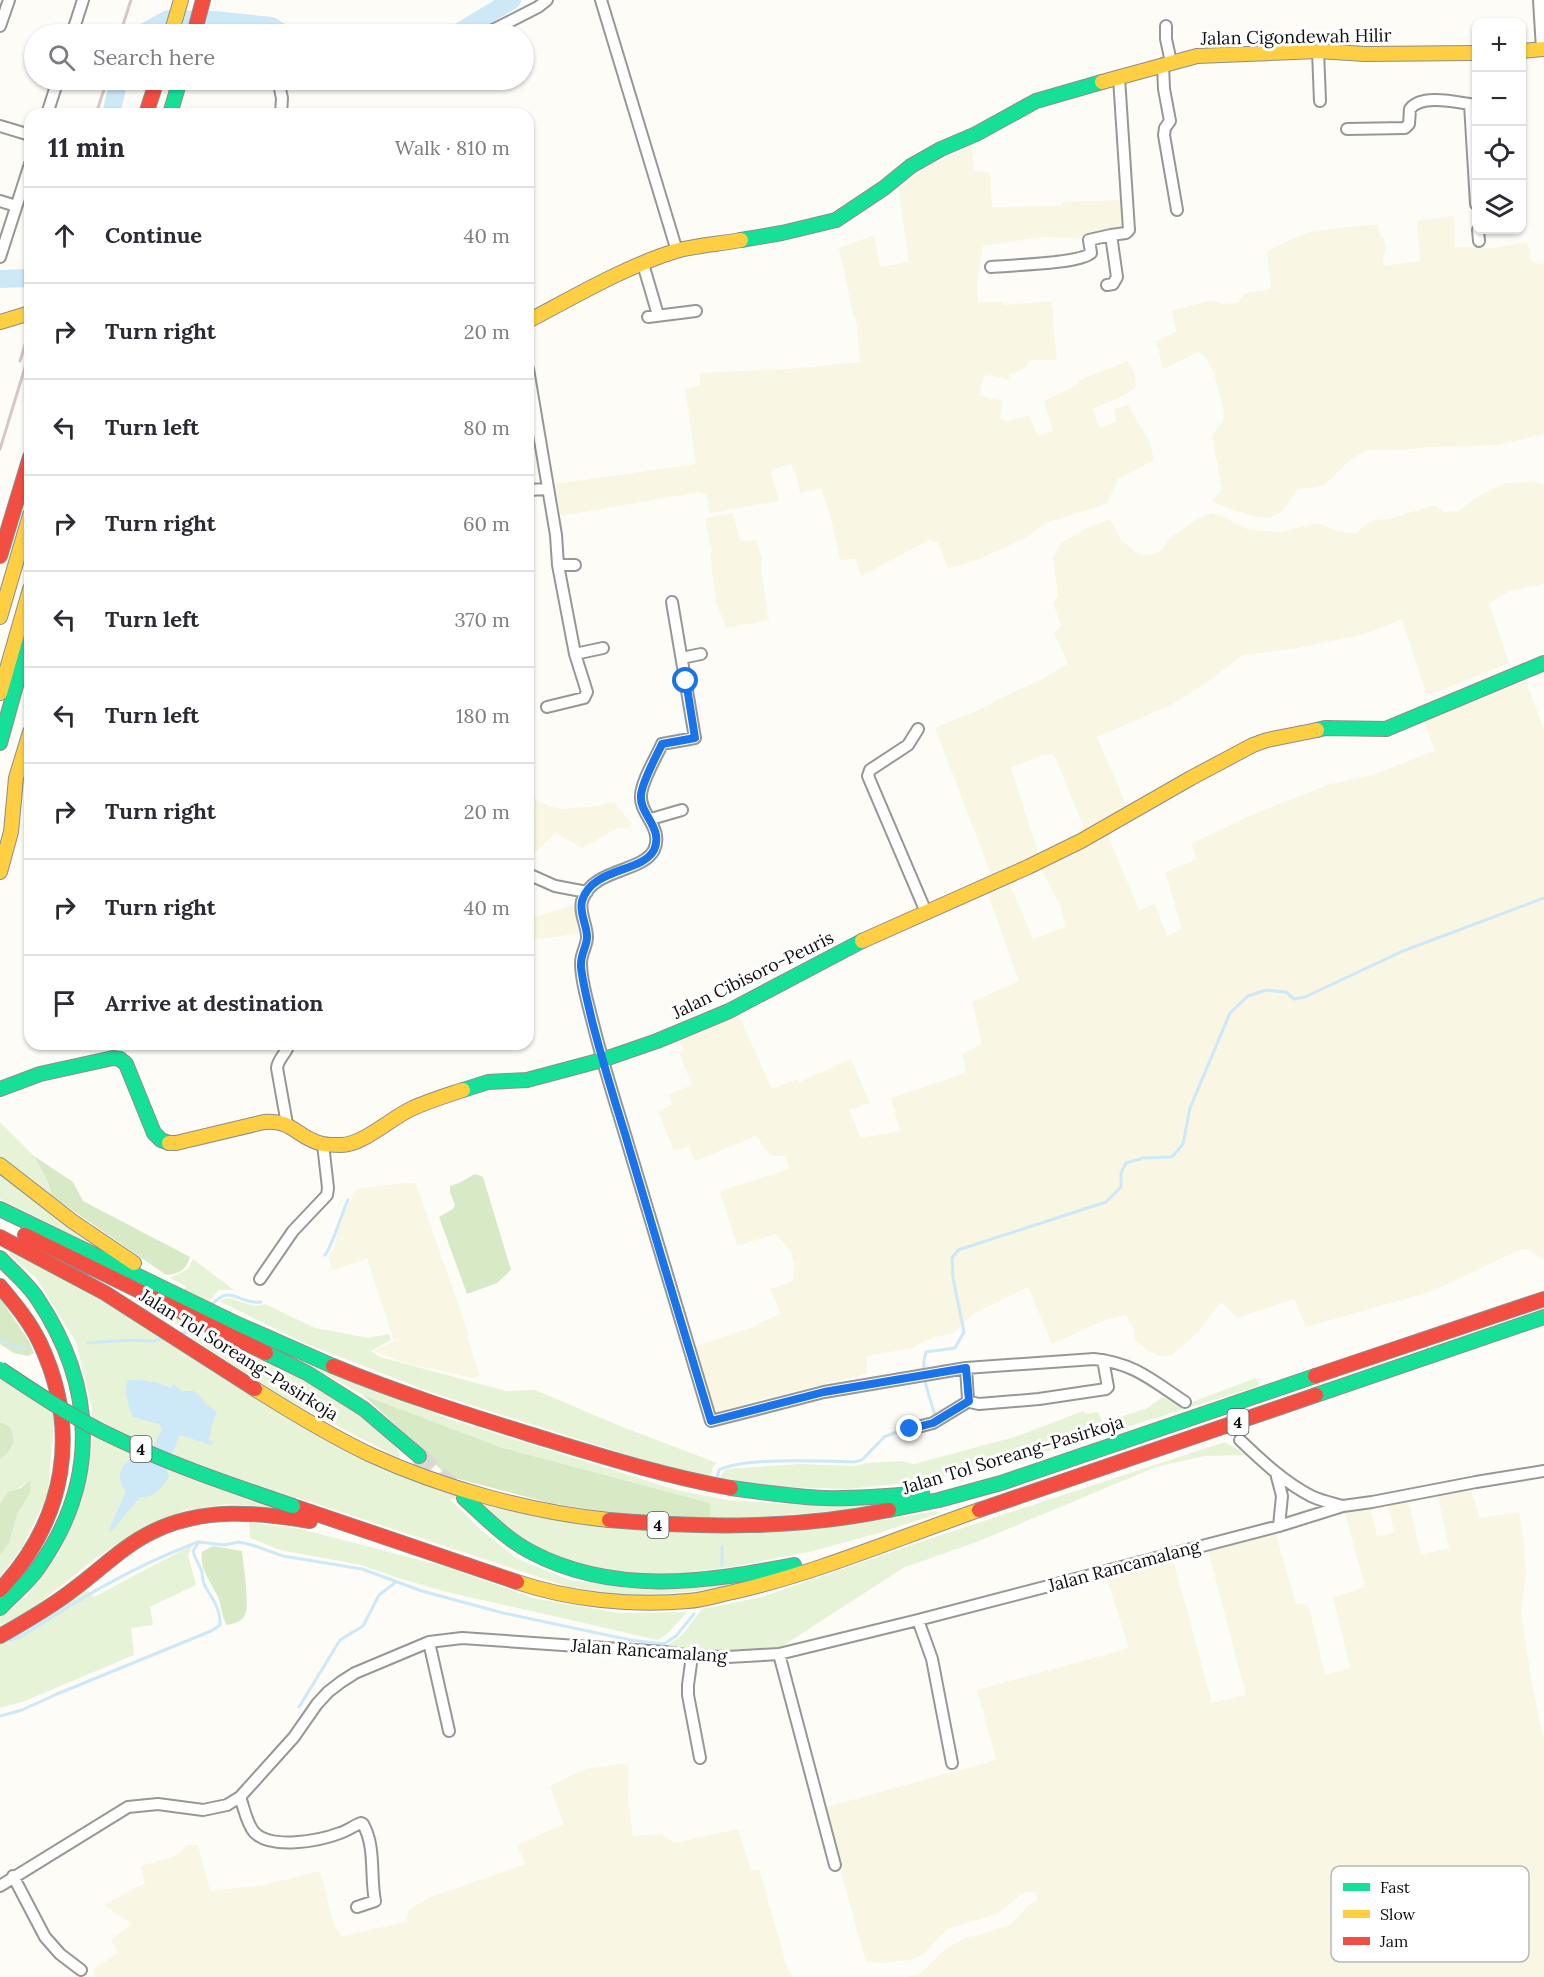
<!DOCTYPE html>
<html lang="en">
<head>
<meta charset="utf-8">
<style>
  body { margin:0; font-family:Lora,serif; background:#f2f2f3; color:#2b2b33 }
  .controls { position:absolute; right:18px; top:18px; display:grid; overflow:hidden; border-radius:12px; box-shadow:0 2px 4px #0004 }
  .controls button { width:54px; height:54px; display:grid; place-items:center; padding:0; border:0; border-bottom:2px solid #e1e1e2; background:#fff; color:#2b2b33; font:30px sans-serif }
  .stop { position:absolute; width:18px; height:18px; margin:-14px; border:4px solid #1a73e8; border-radius:50%; background:#fff }
  .stop.end { background:#1a73e8; border-color:#fff; box-shadow:0 2px 6px #0008 }
  .list { margin:0; padding:0; list-style:none }
  h2 { display:flex; justify-content:space-between; align-items:center; height:78px; margin:0; padding:0 24px; font-size:26px }
  h2 small { font-size:20px; font-weight:400; color:#7c7c81 }
  .list li { display:grid; grid-template-columns:39px 1fr auto; gap:18px; align-items:center; box-sizing:border-box; height:96px; padding:0 24px; border-top:2px solid #e1e1e2 }
  .list b { display:block; font-size:22px; white-space:nowrap }
  .list em { font-size:20px; font-style:normal; color:#7c7c81 }
  .icon { flex:none; width:33px; height:33px; fill:none; stroke:currentColor; stroke-width:2; stroke-linecap:round; stroke-linejoin:round }
  .map { position:relative; flex:none; width:1544px; height:1977px; overflow:hidden }
  .search { position:absolute; background:#fff; box-shadow:0 2px 4px #0004; left:24px; top:24px; width:510px; height:66px; display:flex; align-items:center; gap:15px; box-sizing:border-box; padding:0 21px; border-radius:33px; color:#7c7c81; font-size:22px }
  .panel { position:absolute; background:#fff; box-shadow:0 2px 4px #0004; left:24px; top:108px; width:510px; height:942px; border-radius:18px }
  .map>svg:first-child { display:block }
  .farmland { fill:#f9f7e4 }
  .green { fill:#e7f3d7 }
  .forest { fill:#d8eac5 }
  .water { fill:#cde8f7 }
  .lines { fill:none; stroke-linecap:round; stroke-linejoin:round }
  .stream { stroke:#cde8f7; stroke-width:3 }
  .river { stroke:#cde8f7; stroke-width:18 }
  .highway-tunnel { stroke:#dad9d4; stroke-width:18; stroke-dasharray:18 9; stroke-linecap:butt }
  .street-casing { stroke:#979795; stroke-width:14 }
  .fast-casing { stroke:#8e8d8b; stroke-width:16 }
  .slow-casing { stroke:#8e8d8b; stroke-width:16 }
  .jam-casing { stroke:#8e8d8b; stroke-width:16 }
  .street { stroke:#fffffe; stroke-width:10 }
  .fast { stroke:#16e098; stroke-width:14 }
  .slow { stroke:#ffcf43; stroke-width:14 }
  .jam { stroke:#f24e42; stroke-width:14 }
  .rail { stroke:#d9c6c7; stroke-width:3 }
  .fast-bridge-casing { stroke:#858482; stroke-width:16; stroke-linecap:butt }
  .fast-bridge { stroke:#16e098; stroke-width:14 }
  .route { stroke:#1a73e8; stroke-width:8 }
  .labels { text-anchor:middle; stroke-width:6; stroke-linejoin:round; paint-order:stroke }
  .shield { fill:#fff; stroke:#585858; stroke-width:1.5 }
  .shield-label { font-size:16px; font-weight:bold; fill:#111 }
  .street-label { font-size:18px; fill:#111; stroke:#fff }
  .key { fill:#fff; stroke:#b8b8b8; stroke-width:1.5 }
  .key-label { font-size:16px; fill:#111 }
</style>
</head>
<body>
<div class="map">
<svg width="1544" height="1977" viewBox="0 0 1544 1977">
  <rect width="100%" height="100%" fill="#fdfcf7"/>
  <path class="farmland" d="M972,145L974,170L990,173L992,207L1052,206L1062,205V202L1123,200L1125,231L1093,234L1082,238L1041,237L983,246L977,282L978,302H1001L1004,305L1051,301L1053,311V321L1057,360H1032L1028,362L1024,369L1010,374L1008,380L991,375L984,377L982,381L980,396L1003,401L1000,419L1006,421L1029,416L1038,436L1053,431L1044,401L1077,385L1080,380L1128,361L1135,375L1136,387L1125,395L1092,409L1100,428L1116,422L1114,409L1128,405L1150,443L1154,460L1118,479L1107,504L1046,523L1023,539L982,558L965,564L948,568L938,543L929,540L861,576L855,559L840,560L831,518L821,489L800,493L796,473L791,464L773,469L771,474L779,501L710,513L706,495L699,492L561,516L555,484L696,464L685,389L701,385L699,373L789,369L860,362L857,326L853,314L839,248L874,235L880,267L909,262L898,187L928,167Z
    M1454,216L1455,247L1493,248L1526,242L1531,252L1530,258L1533,263L1544,264V434L1498,445L1431,447L1403,450H1367L1351,459L1325,485L1297,490L1282,512L1268,518L1257,517L1213,503L1212,499L1222,490L1212,436L1223,420L1224,411L1214,373L1205,357L1199,352L1163,369L1156,341L1176,332L1172,311L1211,300L1222,304L1237,303L1246,293L1271,289L1267,251L1290,240L1313,231L1378,224L1380,236L1384,238L1386,248L1383,258L1384,266L1420,261L1417,221Z
    M1534,482L1544,484V584L1509,591L1489,604L1509,663L1427,696L1402,619L1365,634L1298,648L1243,655L1208,682L1171,705L1097,737L1128,809L1086,834L1054,754L1041,756L1011,768L1039,856L992,877L935,728L992,704L994,701L1038,681L1068,664L1054,633L1061,626L1053,603L1058,596L1053,557L1061,543L1087,528L1108,520L1112,522L1120,538L1134,551L1142,555L1155,554L1162,549L1170,538L1194,521L1211,513L1219,515L1249,530L1281,532L1318,523L1337,531L1356,534L1366,524L1375,520L1389,519L1431,506H1436L1443,512L1458,511L1482,494L1507,483Z
    M733,513L740,541L756,540L762,558L761,569L769,620L726,628L716,602L710,555L712,549L710,545L705,518Z
    M1526,681L1544,730V1260L1530,1250L1521,1249L1433,1291L1306,1327L1294,1299L1237,1318L1221,1302L1198,1332L1171,1356H1161L1149,1352L1135,1339L1134,1329L1126,1315L1105,1320L1052,1344L1028,1287L973,1314L955,1332L926,1340L913,1348L867,1356V1374L778,1395L714,1413L694,1347L758,1325L760,1322L781,1314L770,1289L793,1281L794,1265L791,1251L775,1234L737,1246L720,1191L789,1169L786,1156H775L770,1155L756,1136L695,1161L689,1146L674,1151L658,1111L672,1105L669,1094L692,1085L679,1053L684,1050L678,1036L738,1014L772,1089L797,1079L799,1082L851,1059L870,1103L849,1110L861,1138L900,1131L891,1098L966,1073L962,1054L982,1044L972,1002L1019,981L988,894L1010,885L1033,939L1065,927L1061,907L1041,869L1107,833L1139,910L1155,904L1167,936L1182,929L1165,872L1197,859L1191,844L1251,815L1327,785L1372,775L1435,751L1424,721Z
    M528,792L541,803L560,809L598,806L611,802L616,804L632,824L628,829L619,827L582,848L555,833L533,855L528,852Z
    M573,905L580,933L542,939L528,936V919Z
    M404,1183H416L468,1333V1339L480,1376L473,1378L401,1362L374,1351L394,1341L367,1258L349,1265L332,1270L328,1256L334,1248L338,1228L345,1212L356,1189Z
    M1471,1488L1480,1518L1519,1512L1524,1543L1526,1574L1521,1611L1532,1684L1544,1740V1977H907L921,1973L943,1951L964,1938L986,1933L1011,1924L1030,1904L1038,1900L1036,1892H1027L1020,1895L999,1913L991,1916L949,1928L938,1938L923,1955L919,1956L911,1960L883,1963L866,1962L823,1808L996,1760L977,1690L1129,1648L1106,1577L1173,1559L1212,1703L1246,1695L1208,1550L1275,1531L1296,1605L1308,1603L1325,1675L1350,1668L1333,1597L1365,1587L1345,1513L1370,1507L1377,1536L1394,1533L1388,1503L1408,1499L1421,1555L1449,1548L1437,1493Z
    M629,1763L628,1798L633,1836L661,1834L674,1843L738,1829L751,1870H759L788,1970L793,1977H95L93,1969L118,1953L111,1940L132,1924L106,1907L105,1904L145,1883L141,1866L172,1857L180,1853L186,1845H198L210,1891L264,1885L320,1871L334,1925L342,1936L406,1922L409,1910L426,1899L525,1864L517,1845L564,1824L550,1786L585,1769Z"/>
  <path class="green" d="M0,1122L34,1156L47,1180L52,1196L0,1158Z
    M0,1175L103,1250L0,1199Z
    M10,1249L141,1322L295,1423L541,1515L849,1525L937,1511V1514L879,1533L813,1551L737,1566L676,1574L626,1577L554,1560L471,1502L450,1499L480,1529L516,1558L569,1580L628,1588L784,1570L708,1590L631,1596L569,1587L296,1497L289,1509L228,1504L186,1510L141,1528L96,1558L24,1615L0,1625V1616L14,1607L32,1590L60,1551L82,1500L92,1448V1408L76,1342L36,1278L9,1254Z
    M193,1259L234,1290H219L186,1329L144,1306L146,1302L169,1312L186,1286L170,1278L188,1269Z
    M228,1298L255,1306L265,1304L315,1328L368,1338L389,1334L391,1340L371,1351L380,1357L506,1391L535,1390L625,1428L717,1463L712,1468L711,1477L647,1461L433,1393L304,1343L219,1301Z
    M200,1330L292,1370L363,1416L394,1443L400,1455L399,1458L288,1400L192,1338Z
    M316,1366L449,1419L677,1490L727,1500L802,1505L868,1504L869,1508L711,1521L710,1503L500,1447L363,1395L314,1368Z
    M0,1374L53,1408L54,1421L48,1494L22,1548L0,1577V1555L9,1542L17,1515L30,1493V1480C18,1490 10,1490 0,1504V1460L14,1446L2,1422H0Z
    M1256,1378L1259,1386L1004,1465L917,1482L848,1489L778,1487L720,1480L721,1475L726,1469L800,1464L856,1466L866,1463L901,1461L914,1464L1018,1436L1083,1411L1086,1414L1098,1412L1103,1423L1147,1408L1163,1397L1179,1407Z
    M1225,1442L1247,1455L1204,1456L1156,1467L979,1541L903,1568L778,1649L682,1651L665,1647L682,1635L702,1609L762,1597L923,1541Z
    M249,1522L300,1529L447,1567L533,1598L619,1613L687,1612L667,1634L658,1640L443,1591L398,1578L361,1565L280,1550L250,1538Z
    M192,1545L188,1555L196,1585L150,1607L153,1625L131,1628L134,1655L25,1701L0,1708V1644C32,1630 59,1610 86,1589L94,1597Z"/>
  <path class="forest" d="M34,1156L73,1182L83,1201L190,1257C186,1270 179,1274 166,1275L52,1196L47,1180Z
    M475,1174L483,1177L511,1270L497,1283L467,1294L439,1217L453,1209L455,1205L450,1192V1186L459,1183Z
    M0,1298L29,1341L34,1353L28,1356L14,1353L0,1344Z
    M363,1395L500,1447L710,1503L711,1521L619,1514L550,1503L447,1476L413,1441Z
    M0,1422L10,1427C17,1446 14,1446 0,1460Z
    M31,1479L30,1493L17,1515L9,1543L0,1555V1504L8,1492L21,1488Z
    M213,1546L242,1551C243,1565 251,1607 244,1617C240,1622 233,1624 227,1625C221,1616 222,1607 218,1597C211,1582 199,1569 202,1552Z"/>
  <path class="water" d="M128,1380C144,1380 156,1381 171,1388L173,1384L182,1391H193L198,1394L205,1403L217,1412L212,1424L209,1440L214,1442L211,1445L180,1435L166,1468L169,1477C162,1488 154,1498 140,1497L111,1532L109,1530L126,1491C110,1473 129,1452 150,1455L162,1429L159,1424L133,1417C129,1405 123,1392 128,1380Z"/>
  <g class="lines">
    <path class="stream" d="M325,1255C332,1247 342,1212 348,1200
      M211,1306C231,1282 238,1305 261,1302
      M182,1333L192,1331L196,1326
      M0,1339L13,1346L25,1349
      M88,1343L129,1340L154,1341L164,1338
      M933,1419L935,1415C929,1395 919,1372 926,1352L955,1348L964,1332L953,1278L952,1258L958,1250L1106,1202L1121,1187V1173L1126,1163L1143,1158L1172,1157L1183,1144L1190,1108L1230,1013L1248,996L1266,990L1286,992L1294,999L1305,997L1403,951L1544,898
      M717,1478L719,1470C744,1457 824,1461 854,1462L862,1460L884,1437L907,1428
      M722,1565V1546
      M10,1640L20,1637C80,1599 131,1567 198,1542
      M299,1707L340,1640L363,1626L379,1595L396,1582
      M0,1716L22,1710L57,1694L211,1631L220,1625C220,1605 212,1600 204,1584C202,1579 203,1573 201,1569C198,1562 195,1559 193,1551L199,1542L224,1545L239,1542L252,1545L283,1556L362,1569L422,1591L503,1613L630,1640L664,1644L676,1636L694,1614"/>
    <path class="river" d="M141,34L168,19L214,20L271,26L284,34
      M456,34L512,0
      M111,114L119,80
      M0,279L30,278"/>
    <path class="highway-tunnel" d="M419,1456L451,1486"/>
    <defs>
      <path id="street" d="M601,0L677,251
        M1539,0L1542,49
        M0,26L9,0
        M1166,26V39L1171,62
        M72,34L83,0
        M485,34L538,7L547,0
        M1318,51L1320,101
        M1163,64L1164,89L1170,121L1165,128L1164,135L1177,210
        M278,80L282,98L281,114
        M1470,104L1476,204
        M47,114L58,80
        M0,126L30,135
        M1347,129L1405,128L1409,124L1410,109C1422,93 1459,103 1476,105
        M0,201L16,206
        M1478,230L1479,241
        M0,257L30,164
        M643,264L658,315
        M991,267C1010,265 1079,264 1091,253L1089,240L1111,235
        M1107,285L1113,284L1117,277L1111,235L1126,233L1129,230L1119,78
        M648,317L696,311
        M528,369L556,535L558,565L575,654L587,692L584,698L547,707
        M528,490L548,489
        M558,565H575
        M672,602L695,738L662,744C656,758 642,780 641,795C639,814 664,828 654,850C642,873 592,868 582,901C579,913 587,925 587,937C587,946 581,953 581,963C581,981 587,999 591,1016C600,1052 610,1086 621,1121C651,1221 681,1321 711,1421L824,1392L966,1368L1094,1359C1134,1363 1153,1381 1185,1402
        M575,654L603,648
        M682,658L701,654
        M918,729L908,745L870,770L868,776L926,912
        M651,819L682,810
        M528,874L555,886L587,892
        M287,1124L277,1068C278,1058 287,1053 289,1044
        M260,1279L293,1231L327,1195L328,1188L323,1144
        M966,1368L968,1399L970,1402L979,1404L1039,1399L1106,1389L1108,1387L1103,1360
        M910,1429L933,1423L969,1401
        M1240,1440C1262,1461 1284,1482 1311,1496C1321,1501 1332,1503 1343,1506
        M1276,1473L1282,1496L1279,1526
        M918,1620L932,1659L952,1763
        M429,1642L449,1731
        M779,1654L835,1865
        M692,1656L688,1685V1695L700,1758
        M240,1797C244,1808 247,1824 254,1832C271,1850 319,1841 340,1833C347,1831 353,1826 361,1823L363,1824C376,1847 370,1876 375,1901L357,1907
        M13,1876L45,1937L60,1954L81,1970
        M0,1886L128,1807L158,1804L203,1810L227,1805L240,1797L294,1737L317,1704L328,1692L341,1682L355,1673L429,1642L462,1638L664,1652L692,1656L728,1657L779,1654L918,1620L1279,1526L1343,1506L1372,1502L1476,1482L1544,1471"/>
      <path id="fast" d="M170,114L180,80
        M741,240L782,233L836,220L884,188L911,166L941,149L976,134L1036,101L1102,82
        M1317,730L1325,728L1386,729L1544,663
        M0,743L30,635
        M0,1089L40,1074L113,1058L120,1059L126,1064L154,1133L161,1140L169,1143
        M463,1090L488,1082L527,1080L602,1060L657,1041L729,1011L862,941
        M0,1209L235,1323L333,1366
        M0,1258C12,1271 28,1284 37,1298C96,1386 100,1481 38,1568C28,1583 12,1595 0,1608
        M266,1353L307,1373L364,1409L419,1456
        M1316,1395L1544,1317
        M731,1488C762,1492 793,1497 824,1498C857,1499 889,1496 922,1493
        M464,1498C485,1517 506,1539 531,1552C614,1596 706,1582 794,1565
        M889,1510L939,1500L1001,1483L1315,1376"/>
      <path id="slow" d="M171,34L181,0
        M1522,51L1544,49
        M1102,82L1197,56L1318,51L1365,54L1476,53
        M528,321C574,297 626,266 676,251C697,245 720,244 741,240
        M0,322L30,313
        M0,617L30,515
        M0,693L30,589
        M0,872L11,832L16,778L30,732
        M862,941L1028,867L1081,841L1191,778L1253,745L1267,740L1317,730
        M169,1143H176L264,1122C293,1119 298,1139 323,1144C328,1145 336,1145 341,1145C363,1145 391,1118 411,1109C428,1101 445,1096 463,1090
        M0,1165L72,1221L134,1263
        M255,1389C293,1413 331,1436 371,1455C443,1488 530,1512 609,1520
        M517,1582C570,1600 632,1606 688,1601C703,1600 718,1595 733,1592C817,1573 898,1538 979,1510"/>
      <path id="jam" d="M194,34L203,0
        M146,114L157,80
        M0,556L30,457
        M25,1235L266,1353
        M0,1237L105,1293L255,1389
        M0,1286C15,1304 30,1322 40,1343C81,1431 66,1519 0,1590
        M333,1366C398,1393 465,1414 532,1435C598,1455 664,1476 731,1488
        M1315,1376L1544,1299
        M293,1506L517,1582
        M979,1510L1316,1395
        M609,1520C702,1528 796,1529 889,1510
        M0,1636C25,1622 51,1607 74,1589C100,1570 123,1546 152,1532C202,1507 257,1512 310,1521"/>
    </defs>
    <use href="#street" class="street-casing"/>
    <use href="#fast" class="fast-casing"/>
    <use href="#slow" class="slow-casing"/>
    <use href="#jam" class="jam-casing"/>
    <use href="#street" class="street"/>
    <use href="#fast" class="fast"/>
    <use href="#slow" class="slow"/>
    <use href="#jam" class="jam"/>
    <path class="rail" d="M120,34L131,0
      M96,114L107,80
      M20,361L30,329
      M0,449L30,351"/>
    <defs>
      <path id="fast-bridge" d="M0,1369C33,1391 66,1413 101,1431C163,1462 228,1484 293,1506"/>
    </defs>
    <use href="#fast-bridge" class="fast-bridge-casing"/>
    <use href="#fast-bridge" class="fast-bridge"/>
  </g>
  <g class="lines">
    <path class="route" d="M686,681L695,738L662,744C656,757 642,782 641,795C639,814 664,828 654,850C642,873 592,867 582,901C579,913 587,925 587,937C587,947 580,954 581,967C583,985 588,1003 592,1021C602,1059 613,1096 625,1134C653,1230 682,1325 711,1421L824,1392L966,1368L969,1401L933,1423L910,1429"/>
  </g>
  <g class="labels">
    <g class="shield">
      <rect x="1227.5" y="1409" width="21" height="26" rx="4.5"/>
      <rect x="130.5" y="1436" width="21" height="26" rx="4.5"/>
      <rect x="647.5" y="1512" width="21" height="26" rx="4.5"/>
    </g>
    <g class="shield-label">
      <text x="1238" y="1428">4</text>
      <text x="141" y="1455">4</text>
      <text x="658" y="1531">4</text>
    </g>
    <g class="street-label">
      <text transform="translate(1296 37) rotate(-1)" y="6">Jalan Cigondewah Hilir</text>
      <text transform="translate(753 975) rotate(-26)" y="6">Jalan Cibisoro-Peuris</text>
      <text transform="translate(239 1355) rotate(32)" y="6">Jalan Tol Soreang–Pasirkoja</text>
      <text transform="translate(1013 1455) rotate(-17)" y="6">Jalan Tol Soreang–Pasirkoja</text>
      <text transform="translate(1124 1566) rotate(-15)" y="6">Jalan Rancamalang</text>
      <text transform="translate(649 1651) rotate(4)" y="6">Jalan Rancamalang</text>
    </g>
  </g>
  <rect x="1331" y="1866" width="198" height="96" rx="9" class="key"/>
  <rect x="1343" y="1883" width="27" height="8" fill="#16e098"/>
  <rect x="1343" y="1910" width="27" height="8" fill="#ffcf43"/>
  <rect x="1343" y="1937" width="27" height="8" fill="#f24e42"/>
  <g class="key-label">
    <text x="1380" y="1893">Fast</text>
    <text x="1380" y="1920">Slow</text>
    <text x="1380" y="1947">Jam</text>
  </g>
</svg>
<div class="controls">
<button>+</button>
<button>−</button>
<button><svg class="icon" aria-label="locate" viewBox="0 0 24 24"><circle cx="12" cy="12" r="6"/><path d="M12 2v4M12 18v4M2 12h4M18 12h4"/></svg></button>
<button><svg class="icon" aria-label="layers" viewBox="0 0 24 24"><path d="M12 4l9 5-9 5-9-5zM3 14l9 5 9-5"/></svg></button>
</div>
<div class="stop" style="left:686px;top:681px"></div>
<div class="stop end" style="left:910px;top:1429px"></div>
<div class="search"><svg class="icon" aria-label="search" viewBox="0 0 24 24"><circle cx="10" cy="10" r="6"/><path d="M15 15l6 6"/></svg>Search here</div>
<section class="panel">
<h2>11 min<small>Walk · 810 m</small></h2>
<ul class="list">
<li><svg class="icon" aria-label="ahead" viewBox="0 0 24 24"><path d="M12 20V5M6 11l6-6 6 6"/></svg><div><b>Continue</b></div><em>40 m</em></li>
<li><svg class="icon" aria-label="right" viewBox="0 0 24 24"><path d="M7 20v-9h11M14 6l5 5-5 5"/></svg><div><b>Turn right</b></div><em>20 m</em></li>
<li><svg class="icon" aria-label="left" viewBox="0 0 24 24"><path d="M17 20v-9H6M10 6l-5 5 5 5"/></svg><div><b>Turn left</b></div><em>80 m</em></li>
<li><svg class="icon" aria-label="right" viewBox="0 0 24 24"><path d="M7 20v-9h11M14 6l5 5-5 5"/></svg><div><b>Turn right</b></div><em>60 m</em></li>
<li><svg class="icon" aria-label="left" viewBox="0 0 24 24"><path d="M17 20v-9H6M10 6l-5 5 5 5"/></svg><div><b>Turn left</b></div><em>370 m</em></li>
<li><svg class="icon" aria-label="left" viewBox="0 0 24 24"><path d="M17 20v-9H6M10 6l-5 5 5 5"/></svg><div><b>Turn left</b></div><em>180 m</em></li>
<li><svg class="icon" aria-label="right" viewBox="0 0 24 24"><path d="M7 20v-9h11M14 6l5 5-5 5"/></svg><div><b>Turn right</b></div><em>20 m</em></li>
<li><svg class="icon" aria-label="right" viewBox="0 0 24 24"><path d="M7 20v-9h11M14 6l5 5-5 5"/></svg><div><b>Turn right</b></div><em>40 m</em></li>
<li><svg class="icon" aria-label="arrive" viewBox="0 0 24 24"><path d="M6 21V4h12l-3 4 3 4H6"/></svg><div><b>Arrive at destination</b></div></li>
</ul>
</section>
</div>
</body>
</html>
